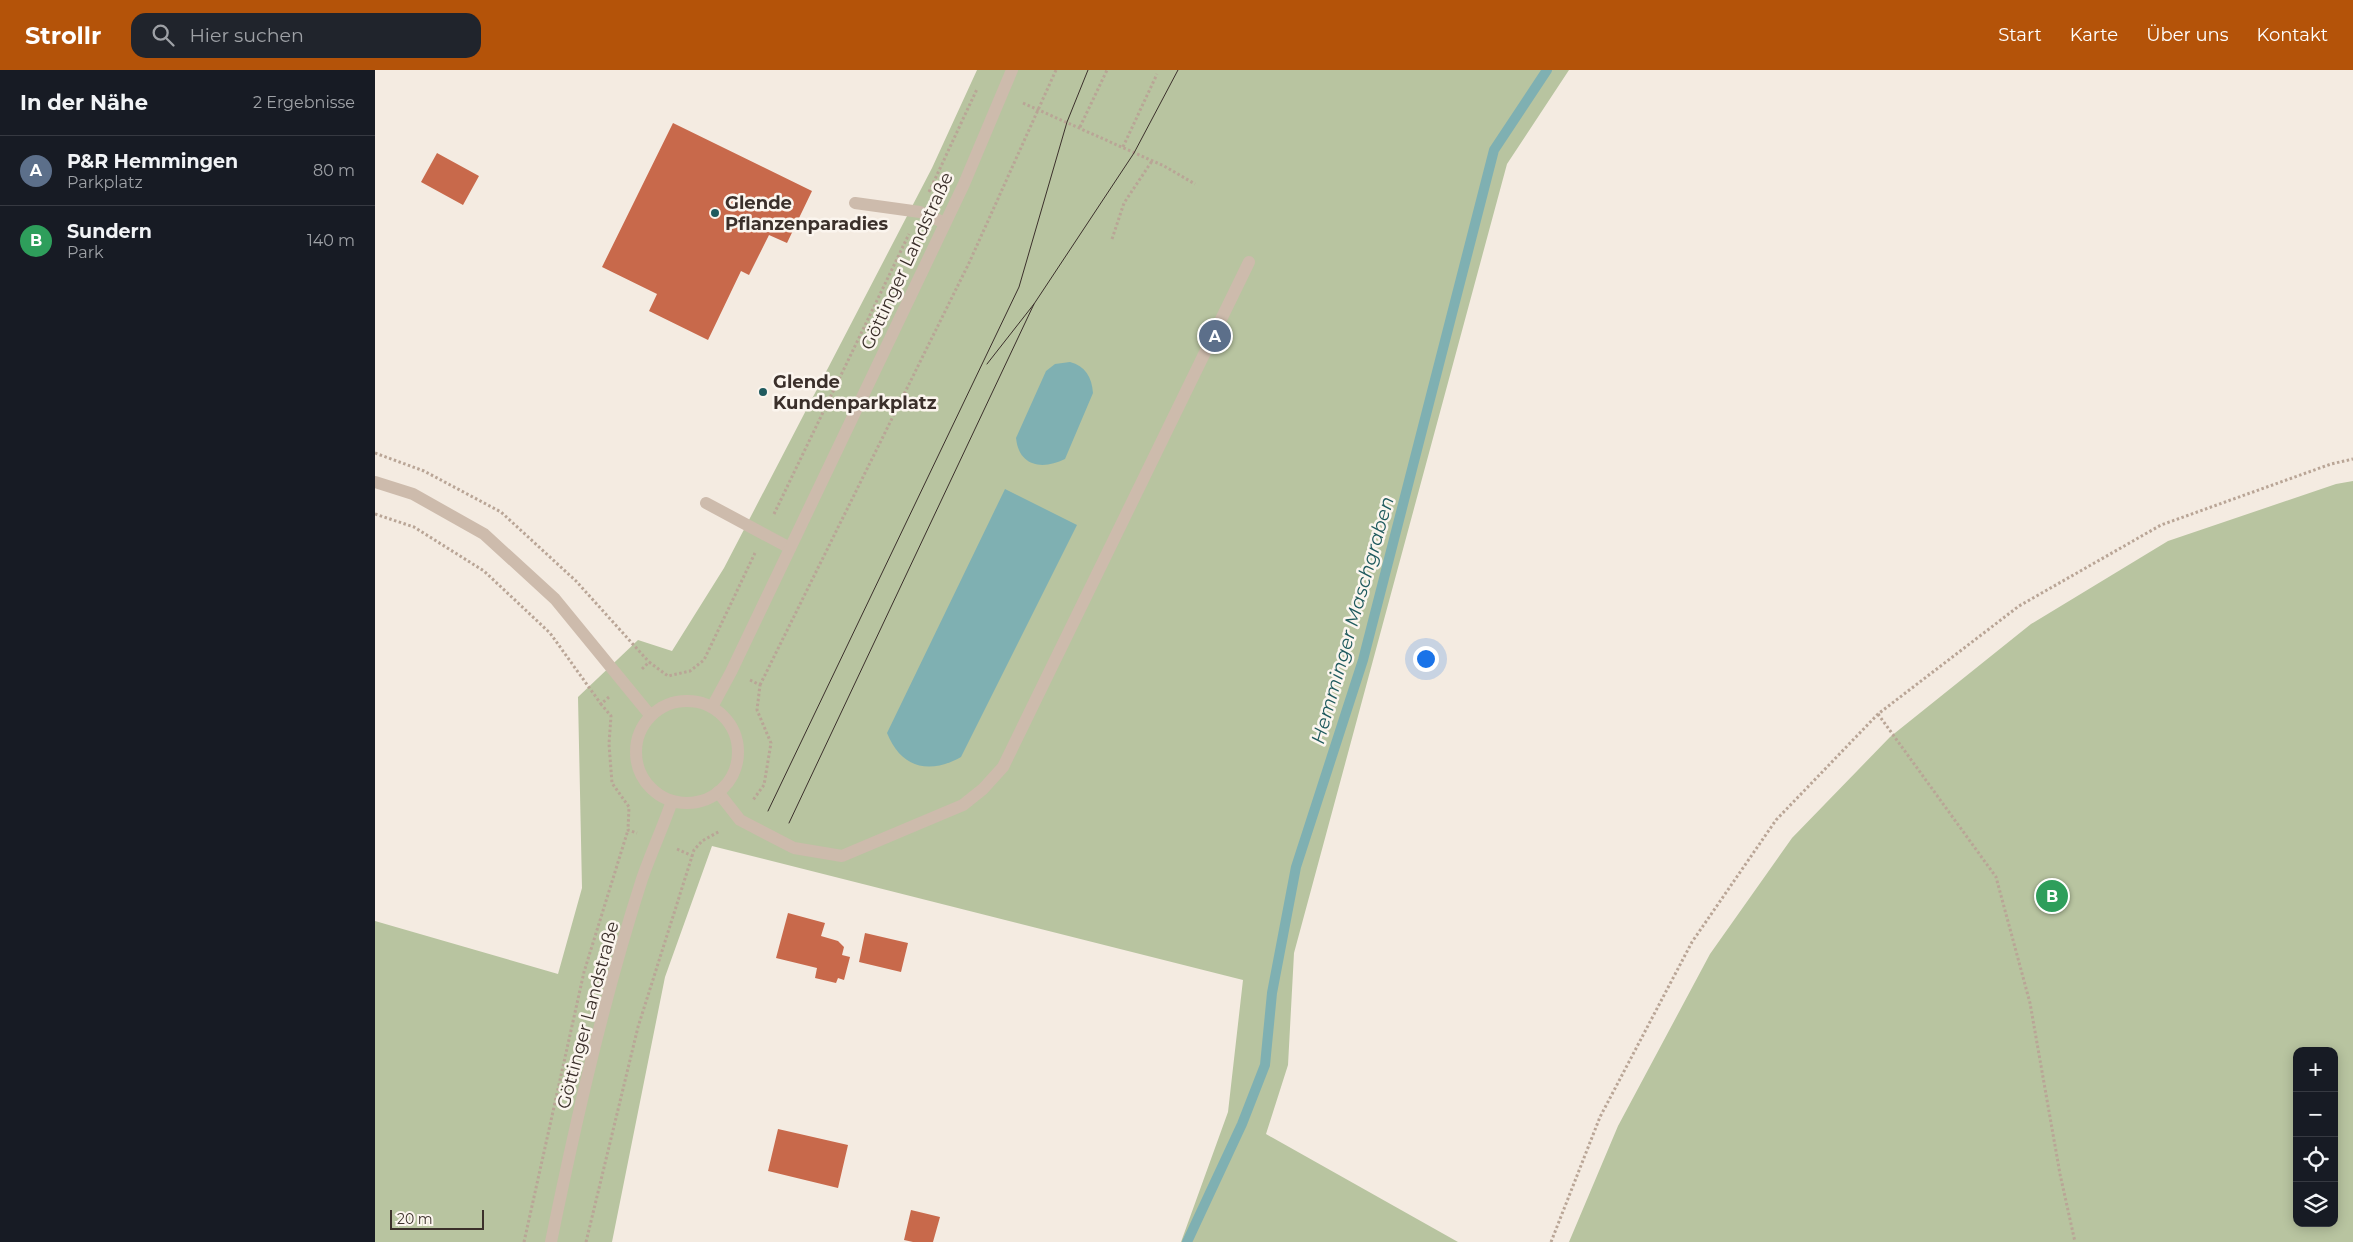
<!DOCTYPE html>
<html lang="de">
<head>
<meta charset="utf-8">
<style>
  body { margin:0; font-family:Montserrat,sans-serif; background:#20242c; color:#f1f3f6 }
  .controls { position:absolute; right:15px; bottom:15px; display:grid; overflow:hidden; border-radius:10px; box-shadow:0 2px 12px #0003 }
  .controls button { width:45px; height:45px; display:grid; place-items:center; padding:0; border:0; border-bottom:1px solid #363941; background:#171b24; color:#f1f3f6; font:25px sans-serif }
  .scale { position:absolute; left:15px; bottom:12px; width:94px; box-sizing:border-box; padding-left:5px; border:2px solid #3b302b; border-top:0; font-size:14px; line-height:18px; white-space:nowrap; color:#3b302b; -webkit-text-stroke:4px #fbf5ee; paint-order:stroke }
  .you { position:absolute; left:1050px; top:588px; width:18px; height:18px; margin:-12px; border:4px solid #fff; border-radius:50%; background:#1a73e8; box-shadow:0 0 0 8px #1a73e833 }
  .badge { display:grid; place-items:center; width:32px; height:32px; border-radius:50%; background:#b45309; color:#fff; font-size:16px; font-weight:700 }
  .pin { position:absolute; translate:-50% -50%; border:2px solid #fff; box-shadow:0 1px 5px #0006 }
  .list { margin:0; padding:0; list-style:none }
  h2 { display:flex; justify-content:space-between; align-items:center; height:65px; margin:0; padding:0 20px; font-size:21px }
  h2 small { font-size:16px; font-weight:400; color:#9ea1a6 }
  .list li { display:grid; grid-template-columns:32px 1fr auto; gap:15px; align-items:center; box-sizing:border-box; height:70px; padding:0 20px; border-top:1px solid #363941 }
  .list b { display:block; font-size:19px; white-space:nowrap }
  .list p { margin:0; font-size:16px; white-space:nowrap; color:#9ea1a6 }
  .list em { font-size:16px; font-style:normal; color:#9ea1a6 }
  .icon { flex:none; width:28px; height:28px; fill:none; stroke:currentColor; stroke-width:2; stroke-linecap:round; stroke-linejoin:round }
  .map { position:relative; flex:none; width:1978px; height:1172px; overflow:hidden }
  header { display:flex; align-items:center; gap:30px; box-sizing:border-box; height:70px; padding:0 25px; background:#b45309; color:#fff }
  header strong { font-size:24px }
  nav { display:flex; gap:28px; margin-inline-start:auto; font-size:18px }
  .search { width:350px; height:45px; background:#20242c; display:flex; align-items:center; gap:12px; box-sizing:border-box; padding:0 18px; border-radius:15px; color:#9ea1a6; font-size:19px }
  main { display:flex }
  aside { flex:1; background:#171b24 }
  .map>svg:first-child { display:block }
  .green { fill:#b8c4a0; fill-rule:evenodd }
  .water { fill:#7fb0b2 }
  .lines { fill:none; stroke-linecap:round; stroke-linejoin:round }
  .stream { stroke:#7fb0b2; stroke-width:10 }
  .building { fill:#c8694b }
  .path { stroke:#b9a596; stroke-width:3; stroke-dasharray:2.5 2.5; stroke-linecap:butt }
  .service { stroke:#cdbbac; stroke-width:12 }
  .minor { stroke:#cdbbac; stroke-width:12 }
  .tertiary { stroke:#cdbbac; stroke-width:12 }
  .tram { stroke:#3b302b; stroke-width:1 }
  .poi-dot { fill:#1f5a5e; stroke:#fbf5ee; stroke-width:2 }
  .labels { text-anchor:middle; stroke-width:5; stroke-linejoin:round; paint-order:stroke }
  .poi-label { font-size:18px; font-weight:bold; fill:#3b302b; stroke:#fbf5ee; text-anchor:start }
  .street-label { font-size:18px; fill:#3b302b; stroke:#fbf5ee }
  .water-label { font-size:19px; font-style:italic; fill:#1f5a5e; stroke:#fbf5ee }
</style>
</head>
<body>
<header>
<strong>Strollr</strong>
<div class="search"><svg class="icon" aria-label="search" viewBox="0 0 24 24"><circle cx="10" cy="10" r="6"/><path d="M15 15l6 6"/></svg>Hier suchen</div>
<nav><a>Start</a><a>Karte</a><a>Über uns</a><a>Kontakt</a></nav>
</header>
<main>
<aside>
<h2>In der Nähe<small>2 Ergebnisse</small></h2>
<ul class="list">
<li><span class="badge" style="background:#5c6f8a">A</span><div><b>P&amp;R Hemmingen</b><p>Parkplatz</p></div><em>80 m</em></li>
<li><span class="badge" style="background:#2e9e5b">B</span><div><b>Sundern</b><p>Park</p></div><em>140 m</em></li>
</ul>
</aside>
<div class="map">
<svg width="1978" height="1172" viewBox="0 0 1978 1172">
  <rect width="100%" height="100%" fill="#f4ebe1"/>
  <path class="green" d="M602,0H1194L1132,94L919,883L913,995L891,1064L1083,1172H806L853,1042L868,910L337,776L290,907L237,1172H0V851L183,904L207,818L203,627L263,570L297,581L349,498L557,98Z
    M1978,411V1172H1194L1243,1056L1335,884L1417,768L1515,667L1656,554L1793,471L1961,414ZM1922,981H1959V1153H1922Z"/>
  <path class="water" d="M695,292C710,296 717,307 718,323L690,389C668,400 644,397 641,368L671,301L680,294Z
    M630,419L702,455L586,687C554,705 526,698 512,663Z"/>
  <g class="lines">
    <path class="stream" d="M812,1172L867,1054L890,995L897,923L921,797L988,590L1119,80L1172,0"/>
  </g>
  <path class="building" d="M298,53L437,121L412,173L394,165L374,205L366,201L333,270L274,241L282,224L227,197Z
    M62,83L104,106L88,135L46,112Z
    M413,843L450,853L446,866L463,871L469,877L467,885L475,887L469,910L463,908L461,913L440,908L442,898L401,888Z
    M490,863L533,873L526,902L484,892Z
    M403,1059L473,1075L463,1118L393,1101Z
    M536,1140L565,1147L558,1172H538L529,1170Z"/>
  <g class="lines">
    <path class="path" d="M648,33L789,96L820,114
      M705,57L732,0
      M748,77L782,4
      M554,122L602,19
      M737,169L749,133L777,91
      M0,383L49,401L126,442L201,511L274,592
      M0,444L39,457L109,501L175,563L226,634
      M399,444L534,164
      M267,599L274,592L293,606L315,601L329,590L380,483
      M375,610L385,615L382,640L396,673L389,715L378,730
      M385,615L594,193L681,0
      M234,627L226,634L236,646L234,674L237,713L254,737L253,760L262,763
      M1503,644L1621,807L1655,933L1685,1104L1700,1172
      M302,779L318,786
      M149,1172L209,902L253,760
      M211,1172L263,957L319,780L327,771L345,761
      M1176,1172L1225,1047L1317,872L1401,750L1503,644L1644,536L1786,455L1956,394L1978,389"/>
    <path class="service" d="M480,133L545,142L570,153
      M331,433L415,478
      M343,722L365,750L419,778L467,786L588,735L608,719L628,697L874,192"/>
    <path class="minor" d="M0,412L38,424L109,464L180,529L275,645"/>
    <path class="tertiary" d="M261 682a51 51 0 1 1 102 0a51 51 0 1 1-102 0Z
      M337,637L356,602L589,114L637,0
      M176,1172C201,1050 229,927 267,809C276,783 288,757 297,731"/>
    <path class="tram" d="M612,294L659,234L759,83L803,0
      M393,741L644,217L692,52L713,0
      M414,753L659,234"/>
  </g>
  <g class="poi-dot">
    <circle cx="340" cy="143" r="5"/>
    <circle cx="388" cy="322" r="5"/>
  </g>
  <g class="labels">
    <g class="poi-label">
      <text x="350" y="139">Glende<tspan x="350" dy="21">Pflanzenparadies</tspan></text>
      <text x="398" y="318">Glende<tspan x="398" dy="21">Kundenparkplatz</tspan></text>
    </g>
    <g class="street-label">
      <text transform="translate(532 191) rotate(-65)" y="6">Göttinger Landstraße</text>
      <text transform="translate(213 945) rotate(-75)" y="6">Göttinger Landstraße</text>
    </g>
    <g class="water-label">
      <text transform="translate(977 550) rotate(-74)" y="7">Hemminger Maschgraben</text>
    </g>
  </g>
</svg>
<div class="controls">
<button>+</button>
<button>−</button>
<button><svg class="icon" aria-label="locate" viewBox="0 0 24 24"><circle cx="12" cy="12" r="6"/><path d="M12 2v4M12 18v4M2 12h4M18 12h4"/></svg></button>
<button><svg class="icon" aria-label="layers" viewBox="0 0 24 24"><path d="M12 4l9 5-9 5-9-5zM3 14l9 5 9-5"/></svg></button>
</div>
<div class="scale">20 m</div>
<div class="you"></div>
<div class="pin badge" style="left:840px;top:266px;background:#5c6f8a">A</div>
<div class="pin badge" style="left:1677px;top:826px;background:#2e9e5b">B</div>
</div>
</main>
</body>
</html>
